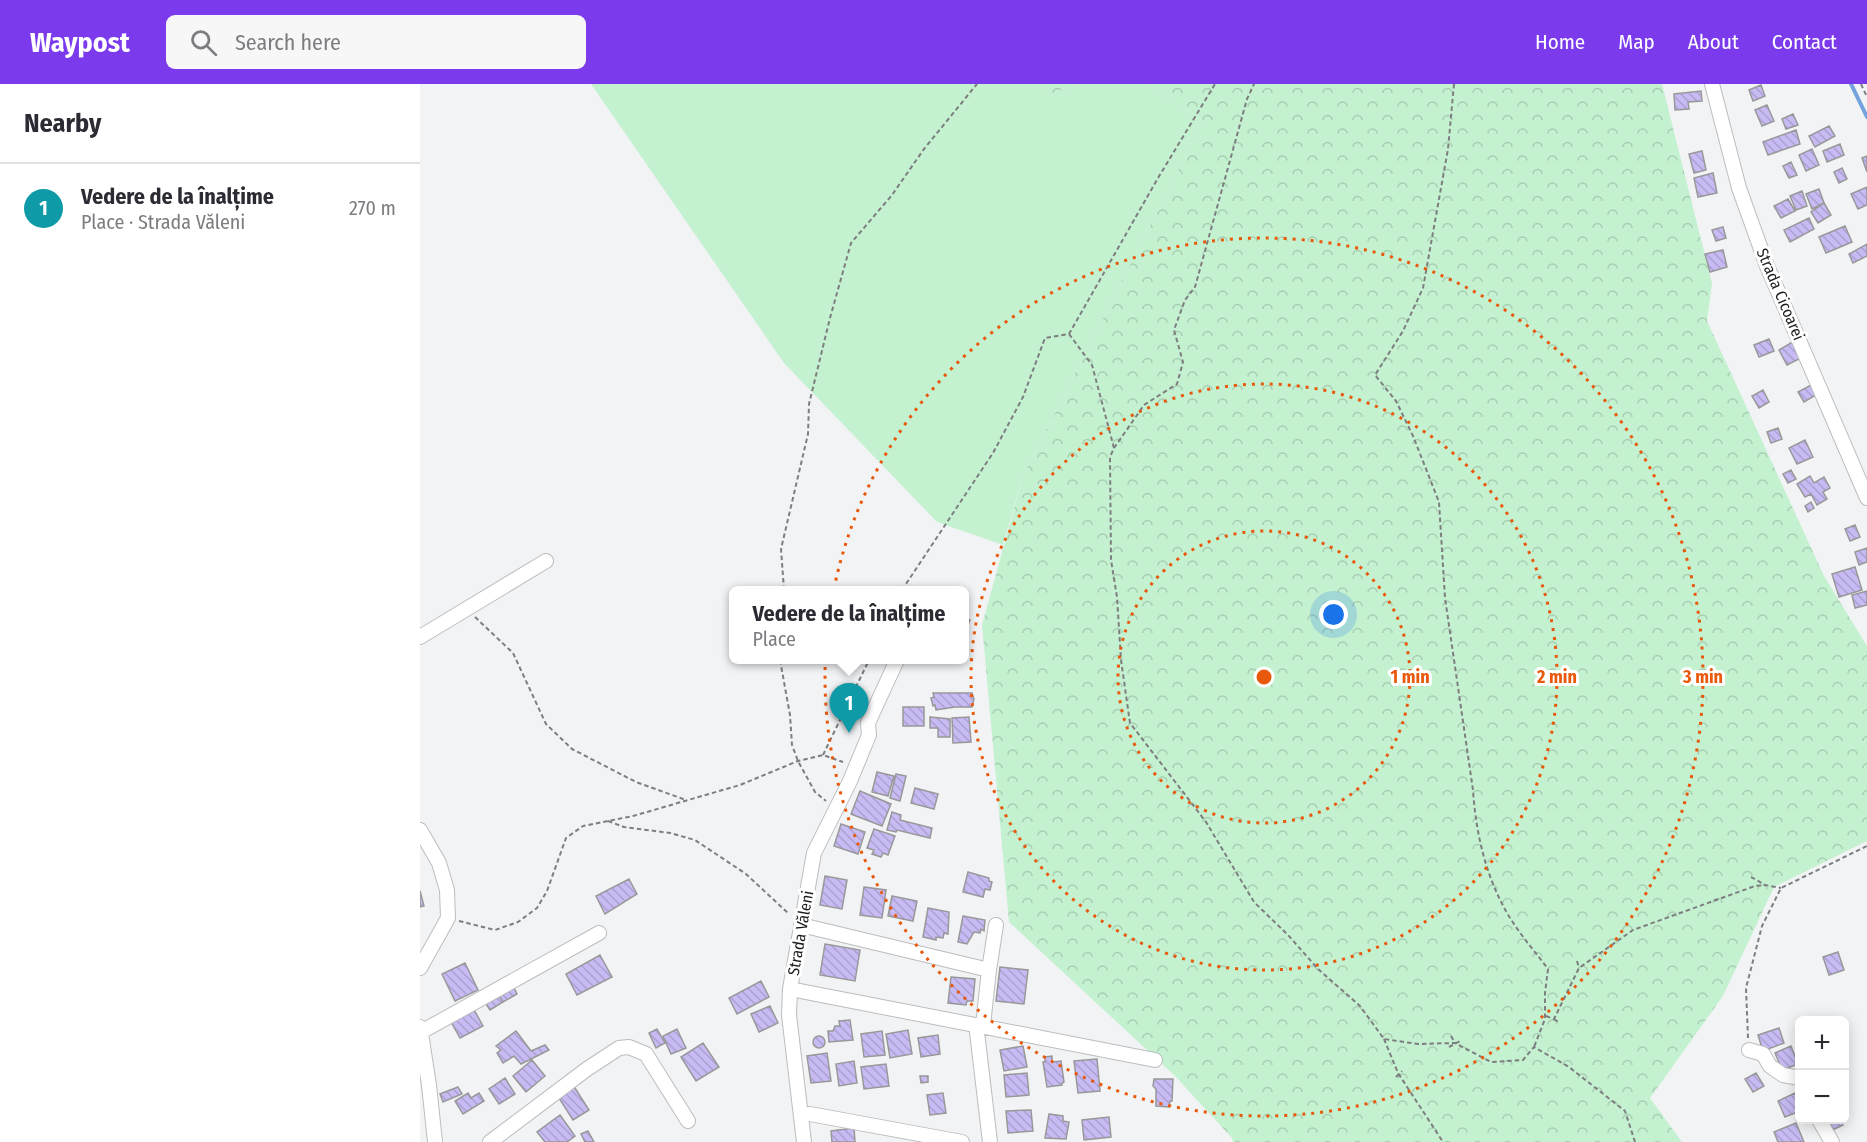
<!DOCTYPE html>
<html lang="en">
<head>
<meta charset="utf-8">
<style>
  body { margin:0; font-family:"Fira Sans Condensed",sans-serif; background:#f7f7f7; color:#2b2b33 }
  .controls { position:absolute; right:18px; bottom:18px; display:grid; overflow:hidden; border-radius:9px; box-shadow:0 3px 15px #0003 }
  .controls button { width:54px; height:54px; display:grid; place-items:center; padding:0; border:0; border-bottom:2px solid #e1e1e2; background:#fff; color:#2b2b33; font:30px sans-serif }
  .you { position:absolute; left:914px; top:531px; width:21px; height:21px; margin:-15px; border:4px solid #fff; border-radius:50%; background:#1a73e8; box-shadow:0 0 0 9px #1a73e833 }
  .badge { display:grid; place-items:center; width:39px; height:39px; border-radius:50%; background:#7c3aed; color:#fff; font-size:20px; font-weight:700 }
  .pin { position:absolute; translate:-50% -50px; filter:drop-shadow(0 2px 3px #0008) }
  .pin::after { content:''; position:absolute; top:32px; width:21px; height:18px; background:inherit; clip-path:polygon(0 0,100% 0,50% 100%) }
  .popup { position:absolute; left:309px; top:502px; width:240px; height:78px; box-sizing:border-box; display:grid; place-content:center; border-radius:9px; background:#fff; filter:drop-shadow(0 2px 4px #0005); font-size:20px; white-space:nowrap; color:#7c7c81 }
  .popup b { font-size:22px; color:#2b2b33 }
  .popup::after { content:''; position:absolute; left:50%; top:100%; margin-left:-12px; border:12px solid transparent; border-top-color:#fff }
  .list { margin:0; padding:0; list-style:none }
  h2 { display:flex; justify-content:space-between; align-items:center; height:78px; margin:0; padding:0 24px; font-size:26px }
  h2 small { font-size:20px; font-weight:400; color:#7c7c81 }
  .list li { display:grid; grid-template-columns:39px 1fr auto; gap:18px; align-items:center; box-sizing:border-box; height:90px; padding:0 24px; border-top:2px solid #e1e1e2 }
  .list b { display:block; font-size:22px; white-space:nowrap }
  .list p { margin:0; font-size:20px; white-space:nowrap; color:#7c7c81 }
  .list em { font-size:20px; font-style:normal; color:#7c7c81 }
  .icon { flex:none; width:33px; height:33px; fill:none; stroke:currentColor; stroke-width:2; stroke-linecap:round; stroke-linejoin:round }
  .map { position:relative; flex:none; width:1447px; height:1058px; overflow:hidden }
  header { display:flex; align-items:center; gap:36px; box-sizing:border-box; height:84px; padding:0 30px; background:#7c3aed; color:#fff }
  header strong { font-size:28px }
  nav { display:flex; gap:33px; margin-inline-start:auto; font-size:21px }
  .search { width:420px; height:54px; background:#f7f7f7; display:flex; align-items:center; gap:15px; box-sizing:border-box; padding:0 21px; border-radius:9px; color:#7c7c81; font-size:22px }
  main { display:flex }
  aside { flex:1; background:#fff }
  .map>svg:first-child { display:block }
  .grass { fill:#c4f1d0 }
  .forest { fill:url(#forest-crowns) }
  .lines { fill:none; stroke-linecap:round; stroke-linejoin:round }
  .stream { stroke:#73a2dc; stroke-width:4 }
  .building { fill:url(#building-back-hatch); stroke:#989899; stroke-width:1.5 }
  .street-casing { stroke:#bcbdbf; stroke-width:16 }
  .path { stroke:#7d7e7f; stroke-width:2; stroke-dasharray:4.5 3; stroke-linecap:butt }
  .street { stroke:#fff; stroke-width:14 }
  .ring { fill:none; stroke:#e8590c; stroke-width:3; stroke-dasharray:3 6 }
  .labels { text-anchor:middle; stroke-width:6; stroke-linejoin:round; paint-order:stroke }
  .street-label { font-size:16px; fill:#1d1d1e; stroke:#fff }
  .centre { fill:#e8590c; stroke:#fff; stroke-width:3 }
  .ring-label { font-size:18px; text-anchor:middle; font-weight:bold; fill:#e8590c; stroke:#fff; stroke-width:6; stroke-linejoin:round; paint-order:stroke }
</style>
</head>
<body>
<header>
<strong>Waypost</strong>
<div class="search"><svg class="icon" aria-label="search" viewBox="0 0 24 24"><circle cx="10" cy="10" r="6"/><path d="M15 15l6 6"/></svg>Search here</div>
<nav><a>Home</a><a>Map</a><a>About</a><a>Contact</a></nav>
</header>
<main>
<aside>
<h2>Nearby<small></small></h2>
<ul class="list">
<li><span class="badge" style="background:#0f9aa8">1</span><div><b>Vedere de la înalțime</b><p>Place · Strada Văleni</p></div><em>270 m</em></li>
</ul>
</aside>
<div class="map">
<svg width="1447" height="1058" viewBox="0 0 1447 1058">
  <defs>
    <pattern id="forest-crowns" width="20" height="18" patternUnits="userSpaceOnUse" patternTransform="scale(1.5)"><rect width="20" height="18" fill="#c4f1d0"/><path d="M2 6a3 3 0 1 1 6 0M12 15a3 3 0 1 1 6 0" fill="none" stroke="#a8ceb2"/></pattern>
    <pattern id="building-back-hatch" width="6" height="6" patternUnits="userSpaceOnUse" patternTransform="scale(1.5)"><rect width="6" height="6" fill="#c8bbf4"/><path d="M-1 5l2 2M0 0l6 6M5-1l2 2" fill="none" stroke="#aba0d1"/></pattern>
  </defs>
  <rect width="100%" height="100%" fill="#f2f3f5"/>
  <path class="grass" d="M171,0H621L633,9L659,0H725L783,37L603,392L583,461L517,438L364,279Z"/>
  <path class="forest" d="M621,0H659L633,9Z
    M725,0H1242L1292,199L1287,237L1404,492L1447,562V757L1354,803L1303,912L1230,1014L1262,1058H813L812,1054L755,992L589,838L562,541L603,392L783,37Z"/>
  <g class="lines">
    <path class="stream" d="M1431,0L1447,33"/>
  </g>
  <path class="building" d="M1341,1L1345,12L1333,17L1329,6Z
    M1281,7L1282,17L1268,18L1269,25L1255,26L1254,10Z
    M1347,21L1354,37L1342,42L1335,26Z
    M1373,30L1378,41L1366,45L1362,35Z
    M1409,42L1415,52L1395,63L1389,52Z
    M1376,46L1380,60L1348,71L1343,58Z
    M1420,60L1424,71L1407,78L1403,67Z
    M1392,65L1399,81L1386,87L1379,71Z
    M1282,67L1286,86L1274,89L1269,70Z
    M1447,72V88L1442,74Z
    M1371,78L1377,91L1369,94L1363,82Z
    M1422,84L1427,95L1419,99L1414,88Z
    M1293,89L1297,109L1278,113L1274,94Z
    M1447,103V121L1438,125L1431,110Z
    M1399,105L1404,119L1392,125L1386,110Z
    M1382,107L1387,122L1376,126L1370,112Z
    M1368,115L1375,127L1361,134L1354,122Z
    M1404,119L1411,131L1398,139L1391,128Z
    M1389,134L1394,145L1370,158L1364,146Z
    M1425,142L1432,158L1406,169L1399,153Z
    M1303,143L1306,154L1296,157L1292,146Z
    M1447,160V172L1433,179L1429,170Z
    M1303,166L1307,183L1290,188L1285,170Z
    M1349,255L1354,267L1339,273L1334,261Z
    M1374,257L1383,273L1367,281L1359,266Z
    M1391,301L1396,311L1384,318L1378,308Z
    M1343,306L1349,318L1339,324L1332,312Z
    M1358,344L1362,355L1351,359L1347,348Z
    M1385,356L1393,373L1377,380L1369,364Z
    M1371,386L1376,395L1368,399L1363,390Z
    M1390,392L1394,399L1404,393L1410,404L1403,408L1407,415L1397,421L1391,410L1385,413L1377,400Z
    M1391,418L1394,424L1388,428L1385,422Z
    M1435,441L1440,453L1430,457L1425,445Z
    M1447,464V478L1439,481L1435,468Z
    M1435,483L1442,506L1419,513L1412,490Z
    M1447,507V521L1435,524L1432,511Z
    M544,534L550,536L545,547H544Z
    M513,609H552L554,615L552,623H535L516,626L515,621L513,622L511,614L514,613Z
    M483,623H504V642H483Z
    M510,633L530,635V653H518V644H510Z
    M549,633L551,658L533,659L532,634Z
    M457,688L474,692L468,712L452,708Z
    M476,690L486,692L480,717L470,714Z
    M495,704L518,710L514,725L491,719Z
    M440,707L471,720L462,742L431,730Z
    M472,728L481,731L480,736L512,744L510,754L477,746L476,748L467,746Z
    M421,740L445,748L438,770L414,762Z
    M454,745L475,752L468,771L463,769L461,773L452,770L454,766L447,764Z
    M548,788L569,794V797L572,798L570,806L565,805L563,813L543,808Z
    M405,792L427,796L422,825L400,821Z
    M209,795L217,810L185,830L176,812Z
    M444,803L466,806L462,834L440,831Z
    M0,807L4,822L0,823Z
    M472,812L497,817L493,837L468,832Z
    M508,824L529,828L528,850L524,849L523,854L516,853V856L503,853Z
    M543,832L565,836L564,847L561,845L560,849L554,848L547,860L538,858Z
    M405,860L440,866L435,897L400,891Z
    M1418,868L1424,886L1409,891L1403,873Z
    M180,871L192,893L157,911L146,890Z
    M45,879L58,906L35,917L22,890Z
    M580,883L608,886L604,920L576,917Z
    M531,893L555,895L553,917H547L546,921L528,919Z
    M341,897L349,913L317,930L309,914Z
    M92,900L97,910L83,918L78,909Z
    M78,909L83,918L70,926L64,917Z
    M350,922L358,939L339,948L331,930Z
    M53,924L63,942L40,954L30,936Z
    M430,936L433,956L409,958L408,947H413L415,942H420L419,937Z
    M1359,944L1364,959L1343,967L1338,951Z
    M237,945L245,959L236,964L229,949Z
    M257,945L266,964L251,970L243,952Z
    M488,946L492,970L470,974L466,950Z
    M96,947L111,967L125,961L129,966L101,980L94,972L83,979L77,969L81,966L76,962Z
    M462,947L465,971L444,973L441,950Z
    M518,951L520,970L501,973L498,954Z
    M393 958a6 6 0 1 1 12 0a6 6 0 1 1-12 0Z
    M283,959L299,983L276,997L261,973Z
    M603,962L607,983L584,987L580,966Z
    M1371,962L1378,980L1362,986L1355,969Z
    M407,969L411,997L391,999L387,972Z
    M632,972V978L641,977L644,998L642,999V1001L627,1003L623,978H625V973Z
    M677,975L680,1007L658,1009L654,977Z
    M112,976L125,992L106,1008L93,992Z
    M434,977L437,999L419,1002L416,980Z
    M466,980L469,1002L444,1005L441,983Z
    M607,989L609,1011L586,1013L584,991Z
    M1336,989L1344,1002L1333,1008L1325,995Z
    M500,992H508V998L501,999Z
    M85,994L95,1010L79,1020L69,1005Z
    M734,995H753L752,1017H750L749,1023L736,1022V1005L733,1002Z
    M153,1001L169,1026L153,1036L137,1011Z
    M38,1003L42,1010L23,1018L20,1010Z
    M48,1009L51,1014L59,1009L64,1017L43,1030L35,1017Z
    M523,1009L526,1029L510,1031L507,1011Z
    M1375,1009L1380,1018V1027L1365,1033L1358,1017Z
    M611,1026L613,1047L588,1049L586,1027Z
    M629,1030L643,1032V1037L649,1038L646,1055L625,1054Z
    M140,1031L155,1052L147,1058H125L117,1048Z
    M689,1033L691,1053L664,1056L662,1036Z
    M1405,1036H1421L1423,1041L1410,1047Z
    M1376,1039L1384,1058H1358L1354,1048Z
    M434,1044L435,1058H412L411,1047Z
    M168,1047L174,1058H165L161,1050Z"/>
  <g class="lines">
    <defs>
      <path id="street" d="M1292,0L1319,104L1347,182L1447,414
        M0,553L126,477
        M0,746L19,779L27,806L28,834L0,884
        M381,841L569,886L563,941L557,948L570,1058
        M569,886L576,841
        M370,905L735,976
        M0,943L9,1001L15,1058
        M1,948L179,849
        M1329,966L1343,970L1350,982L1363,991L1380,994
        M381,1031L390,1030L542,1058
        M1399,1036L1412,1058
        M70,1058L167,985L199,964L209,963L226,970L268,1037
        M384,1058L369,931L370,905L394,769L430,697L449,651L448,639L477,576"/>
    </defs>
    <use href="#street" class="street-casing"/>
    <path class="path" d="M1034,0L1028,65L1003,204L983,247L955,291L976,317L993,352L1019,418L1025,514L1053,706C1056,752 1067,798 1092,837C1103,854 1116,869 1128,885L1125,909V935L1114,963
      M1441,0L1447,13
      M649,250L672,281L694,364L690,373L691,476L697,513L701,576L710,639L786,738L834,818L868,851L898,885L940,922L964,955L998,960L1035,959L1071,978L1103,976L1114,963L1149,983L1205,1027L1215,1058
      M694,364L724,321L757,300L763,278L754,246L765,216L775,203L827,15L834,0
      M364,506L361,465L388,350L389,320L410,234L431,159L472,111L504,65L557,0
      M482,506L573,369L603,313L625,254L649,250L738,94L795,0
      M55,533L93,569L126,640L152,665L216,698L266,716
      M360,576L370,631L372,661L378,677L395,708L406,717
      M403,671L449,576
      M188,737L204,743L250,749L275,756L326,790L369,830
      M1331,793L1345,801
      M39,837L75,846L98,838L117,824L127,807L146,754L163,742L213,732L320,701L378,677L403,671L423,678
      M1157,877L1159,884
      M1126,932L1134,935L1159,884L1213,846L1335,802L1345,801L1361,804
      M1134,935L1140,939
      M1031,952L1035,959
      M1328,954L1326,904L1342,842L1361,804L1447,762
      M964,955L978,989L1023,1058
      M1029,963L1040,957
      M976,993L982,987"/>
    <use href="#street" class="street"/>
  </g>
  <g class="ring">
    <circle cx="844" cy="593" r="146"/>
    <circle cx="844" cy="593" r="293"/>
    <circle cx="844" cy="593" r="439"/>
  </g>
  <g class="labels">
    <g class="street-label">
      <text transform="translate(1361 210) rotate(67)" y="6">Strada Cicoarei</text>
      <text transform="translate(380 849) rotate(-80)" y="6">Strada Văleni</text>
    </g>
  </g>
  <circle cx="844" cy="593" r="9" class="centre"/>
  <g class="ring-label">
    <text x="990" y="599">1 min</text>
    <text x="1137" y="599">2 min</text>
    <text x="1283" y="599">3 min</text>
  </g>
</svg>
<div class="controls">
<button>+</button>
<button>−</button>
</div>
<div class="you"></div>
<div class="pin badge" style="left:429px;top:649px;background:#0f9aa8">1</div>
<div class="popup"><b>Vedere de la înalțime</b>Place</div>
</div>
</main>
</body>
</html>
